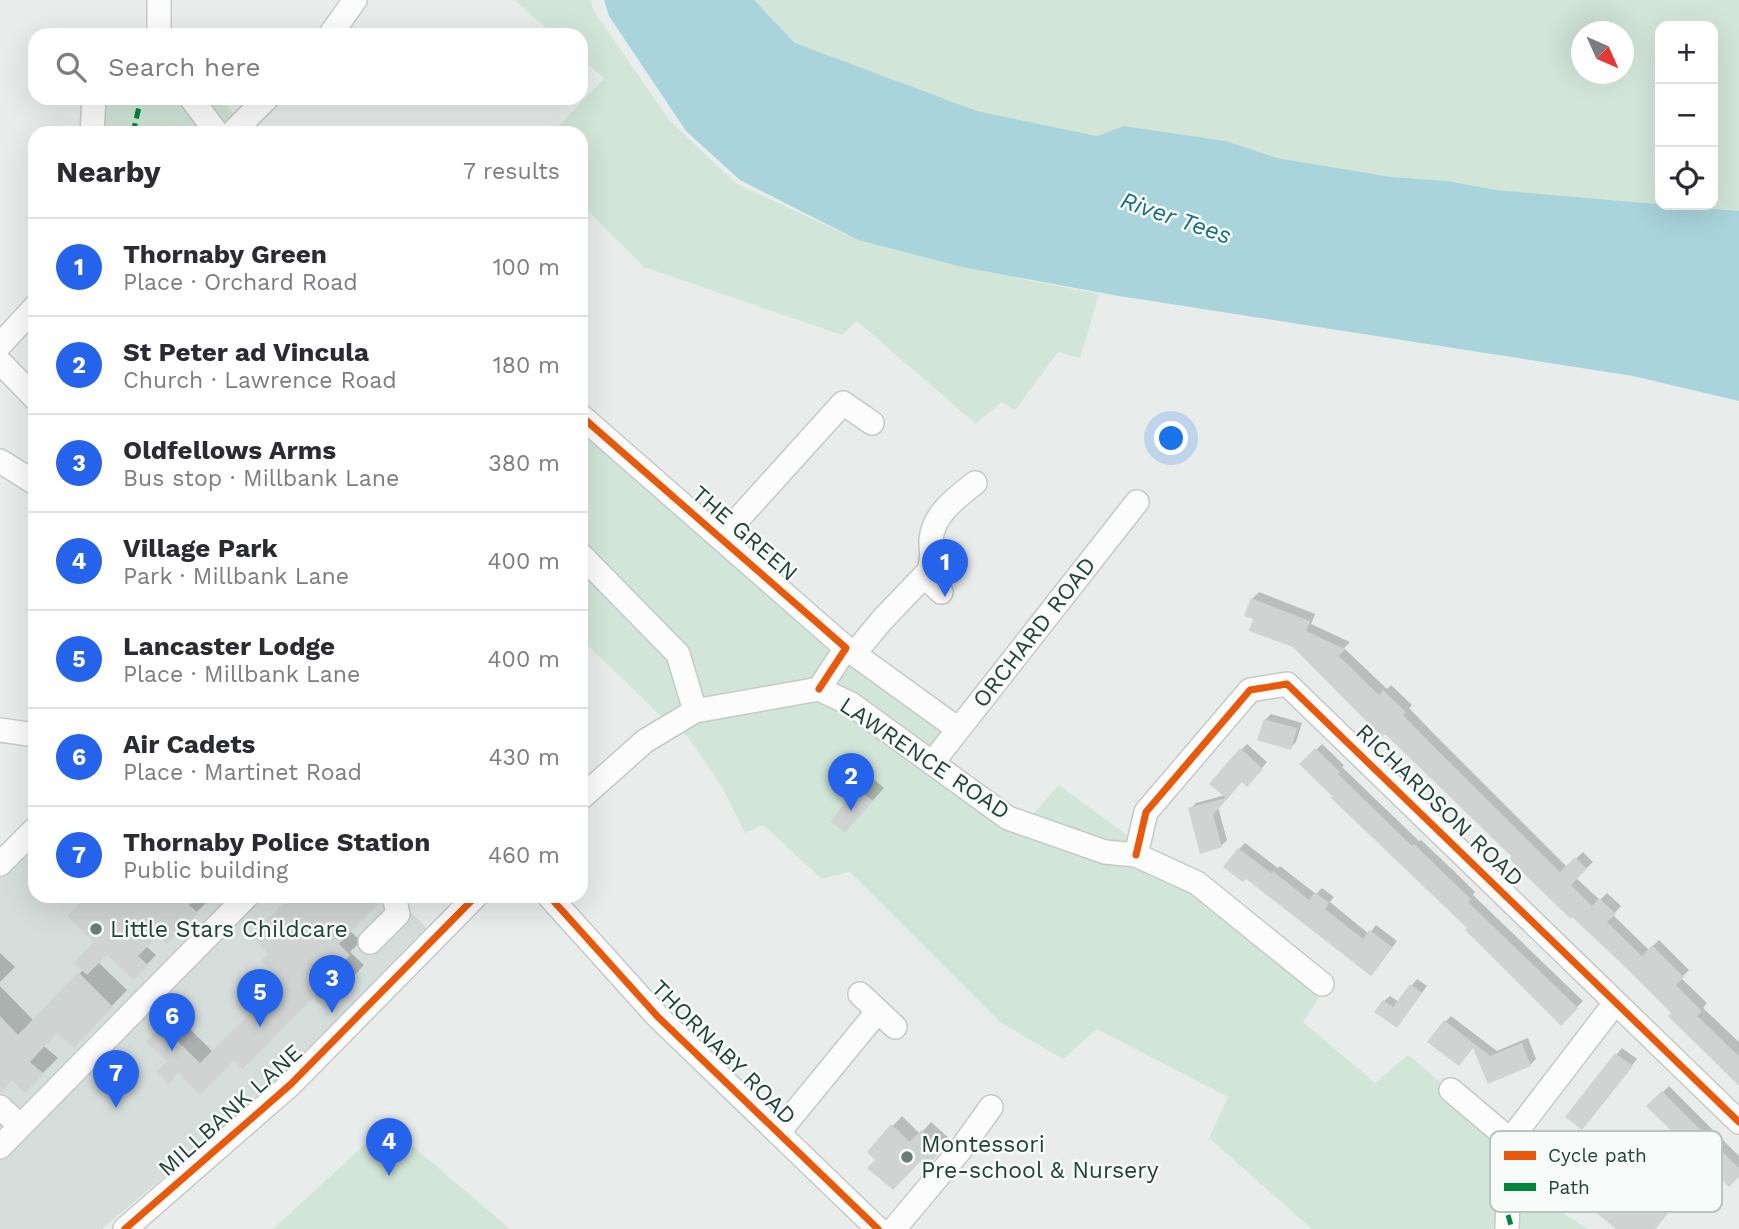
<!DOCTYPE html>
<html lang="en">
<head>
<meta charset="utf-8">
<style>
  body { margin:0; font-family:"Work Sans",sans-serif; background:#f7f7f7; color:#2b2b33 }
  .controls { position:absolute; right:21px; top:21px; display:grid; overflow:hidden; border-radius:14px; box-shadow:0 7px 28px #0002 }
  .controls button { width:63px; height:63px; display:grid; place-items:center; padding:0; border:0; border-bottom:2px solid #e1e1e2; background:#fff; color:#2b2b33; font:35px sans-serif }
  .compass { position:absolute; left:1571px; top:21px; width:63px; height:63px; border-radius:50%; background:#fff; box-shadow:0 7px 28px #0002; rotate:135deg }
  .you { position:absolute; left:1172px; top:439px; width:24px; height:24px; margin:-18px; border:5px solid #fff; border-radius:50%; background:#1a73e8; box-shadow:0 0 0 10px #1a73e833 }
  .badge { display:grid; place-items:center; width:46px; height:46px; border-radius:50%; background:#2563eb; color:#fff; font-size:23px; font-weight:700 }
  .pin { position:absolute; translate:-50% -58px; filter:drop-shadow(0 2px 4px #0008) }
  .pin::after { content:''; position:absolute; top:37px; width:24px; height:21px; background:inherit; clip-path:polygon(0 0,100% 0,50% 100%) }
  .list { margin:0; padding:0; list-style:none }
  h2 { display:flex; justify-content:space-between; align-items:center; height:91px; margin:0; padding:0 28px; font-size:30px }
  h2 small { font-size:23px; font-weight:400; color:#7c7c81 }
  .list li { display:grid; grid-template-columns:46px 1fr auto; gap:21px; align-items:center; box-sizing:border-box; height:98px; padding:0 28px; border-top:2px solid #e1e1e2 }
  .list b { display:block; font-size:26px; white-space:nowrap }
  .list p { margin:0; font-size:23px; white-space:nowrap; color:#7c7c81 }
  .list em { font-size:23px; font-style:normal; color:#7c7c81 }
  .icon { flex:none; width:38px; height:38px; fill:none; stroke:currentColor; stroke-width:2; stroke-linecap:round; stroke-linejoin:round }
  .map { position:relative; flex:none; width:1739px; height:1229px; overflow:hidden }
  .search { position:absolute; background:#fff; box-shadow:0 7px 28px #0002; left:28px; top:28px; width:560px; height:77px; display:flex; align-items:center; gap:18px; box-sizing:border-box; padding:0 24px; border-radius:21px; color:#7c7c81; font-size:26px }
  .panel { position:absolute; background:#fff; box-shadow:0 7px 28px #0002; left:28px; top:126px; width:560px; height:777px; border-radius:21px }
  .map>svg:first-child { display:block }
  .built { fill:#d6dedb }
  .green { fill:#d1e6d8; fill-rule:evenodd }
  .water { fill:#a9d4db }
  .shadow { fill:#0003 }
  .building { fill:#cfd4d2 }
  .lines { fill:none; stroke-linecap:round; stroke-linejoin:round }
  .minor-casing { stroke:#c5cac8; stroke-width:26 }
  .minor { stroke:#fcfcfc; stroke-width:23 }
  .quiet { stroke:#00873e; stroke-width:5; stroke-dasharray:10 5; stroke-linecap:butt }
  .cycleway-casing { stroke:#f7fbf9; stroke-width:11 }
  .cycleway { stroke:#e8590c; stroke-width:7 }
  .poi-dot { fill:#697e78; stroke:#f7fbf9; stroke-width:2.5 }
  .labels { text-anchor:middle; stroke-width:5; stroke-linejoin:round; paint-order:stroke }
  .street-label { font-size:23px; fill:#24423a; stroke:#f7fbf9 }
  .poi-label { font-size:23px; fill:#24423a; stroke:#f7fbf9; text-anchor:start }
  .water-label { font-size:24px; font-style:italic; fill:#1c6f80; stroke:#f7fbf9 }
  .key { fill:#f7fbf9; stroke:#b8c4c0; stroke-width:2 }
  .key-label { font-size:19px; fill:#24423a }
</style>
</head>
<body>
<div class="map">
<svg width="1739" height="1229" viewBox="0 0 1739 1229">
  <rect width="100%" height="100%" fill="#e8edeb"/>
  <path class="built" d="M35,819V896H394L428,929L286,1074L102,1229H0V855Z"/>
  <path class="green" d="M514,0H591L593,10L670,121L737,184L858,240L962,267L1099,294L1080,358L1058,352L1015,410L1001,402L976,424L857,321L842,335L644,267L581,204V133H552L604,78L581,58V35H554Z
    M754,0H1739V211L1674,205H1713V26H1660V204L1496,190L1447,181L1392,177L1277,158L1226,141L1124,126L1097,136L977,111L795,43ZM1582,32H1624V74H1582Z
    M103,98H222L247,133H101Z
    M581,412L848,644L962,729L938,760L1028,820L1059,785L1194,885L1323,991L1303,1022L1375,1083L1408,1055L1516,1145V1170L1564,1214L1588,1229H1312L1209,1138L1228,1097L1097,1029L1063,1059L1000,1022L850,872L822,879L763,825L745,833L722,787L688,737L661,716L581,639Z
    M387,1124L510,1229H273Z"/>
  <path class="water" d="M604,0H754L795,43L977,111L1097,136L1124,126L1226,141L1277,158L1392,177L1447,181L1496,190L1739,211V401L1633,376L1113,295L962,267L858,240L740,180L686,131L609,16Z"/>
  <path class="shadow" d="M1259,592L1315,614L1311,624L1350,642L1344,648L1387,689L1391,685L1412,705L1409,708L1438,738L1567,867L1583,852L1593,862L1576,878L1600,900L1607,893L1621,906L1613,915L1649,950L1659,940L1689,970L1681,978L1707,1003L1703,1008L1739,1042V1083L1674,1013L1514,856L1294,646L1256,618L1252,599Z
    M1271,714L1302,723L1296,742L1290,748L1265,720Z
    M1247,744L1267,762L1253,779L1242,780L1218,807L1227,840L1221,846L1190,809L1196,803L1225,795L1241,750Z
    M1322,744L1344,765L1342,767L1419,841L1421,840L1454,871L1475,892L1473,895L1583,1001L1561,1023L1469,928L1302,764Z
    M871,777L884,788L857,818L832,820Z
    M1245,843L1278,868L1280,866L1316,894L1322,888L1334,897L1330,902L1369,934L1376,925L1397,941L1377,968L1371,974L1239,849Z
    M90,896H199L206,903L167,941L159,933L146,946L156,955L134,978L108,952L98,962L127,990L89,1030L58,1031L44,1046L58,1058L25,1091L12,1079H0V986L34,1021L84,969L96,942Z
    M292,896H383L350,931L361,941L350,952L364,965L325,1007L313,995L234,1058L200,1093L148,1042L175,1014L213,1052L258,1008L280,976L270,954Z
    M0,953L15,967L0,982Z
    M1417,979L1427,986L1402,1020L1384,1001L1390,996L1399,1002Z
    M1451,1016L1497,1051L1528,1038L1536,1059L1530,1065L1489,1082L1474,1046L1445,1022Z
    M1622,1048L1637,1059L1588,1122L1567,1116Z
    M1669,1086L1739,1156V1175L1649,1106Z
    M902,1116L920,1134L931,1122L950,1139L936,1156L920,1159L877,1160L869,1152Z
    M1634,1154L1683,1194L1655,1229H1619L1625,1163Z"/>
  <path class="building" d="M1251,598L1310,621L1306,631L1345,649L1339,656L1379,695L1383,690L1406,712L1403,715L1431,744L1560,872L1575,857L1587,869L1571,885L1592,906L1599,898L1616,914L1607,922L1642,956L1652,945L1684,977L1676,985L1702,1011L1697,1016L1739,1056V1086L1668,1016L1671,1013L1620,962L1572,917L1571,919L1552,901L1509,859L1511,856L1385,734L1382,737L1293,647L1249,631L1253,619L1244,616Z
    M1264,719L1297,728L1291,750L1257,740Z
    M1240,748L1263,769L1247,787L1242,782L1213,815L1222,847L1200,854L1188,808L1226,798L1209,784Z
    M1315,748L1340,772L1338,774L1412,846L1414,844L1448,877L1471,899L1468,902L1578,1008L1561,1026L1465,930L1467,928L1331,798L1332,796L1299,764Z
    M857,788L873,801L845,833L830,821Z
    M1238,848L1271,873L1273,871L1309,900L1315,892L1329,903L1325,909L1363,939L1369,930L1392,947L1371,976L1246,879L1243,882L1223,867Z
    M88,896H198L189,905L198,913L167,944L159,935L138,956L148,965L134,980L107,955L87,975L74,963L94,942L67,916Z
    M290,896H380L381,901L339,944L350,955L339,966L353,979L325,1009L313,998L243,1069L234,1060L200,1095L178,1073L169,1083L157,1071L167,1061L146,1042L161,1025L200,1063L255,1008L250,1003L278,977L261,961L268,954L251,936Z
    M78,972L113,1007L74,1048L57,1033L30,1062L44,1074L25,1093L12,1081L0,1093V1016L18,1035Z
    M1410,984L1422,993L1397,1028L1374,1012L1383,1000L1393,1007Z
    M1444,1020L1490,1056L1522,1043L1531,1066L1488,1084L1473,1048L1459,1066L1427,1042Z
    M1615,1053L1633,1066L1582,1130L1565,1117Z
    M1662,1091L1739,1168V1177L1729,1187L1646,1106Z
    M891,1124L910,1142L921,1130L942,1150L927,1167L920,1162L893,1190L867,1168L875,1160L867,1152Z
    M1624,1162L1675,1204L1655,1229H1616L1588,1206Z"/>
  <g class="lines">
    <defs>
      <path id="minor" d="M159,0V35
        M330,35L355,0
        M191,98L217,133
        M92,133L94,98
        M232,133L267,98
        M0,345L35,307
        M0,362L35,398
        M581,416L846,648L819,689
        M0,461L35,483
        M721,538L843,403L872,423
        M581,555L678,654L695,711
        M924,576L941,592
        M846,648L958,729
        M854,654L882,620L927,573C934,563 931,551 931,540C933,514 956,498 975,483
        M819,689L851,704L1008,818L1105,852L1136,855L1197,883L1322,984
        M0,730L35,735
        M932,763L1137,502
        M581,798L645,741L695,711L819,689
        M1136,855L1146,812L1250,690L1287,684L1739,1122
        M0,864L35,829
        M549,896L658,1017L878,1229
        M370,942L398,914L394,896
        M860,994L895,1027
        M1451,1090L1510,1140
        M0,1107L20,1126
        M778,1133L878,1011
        M0,1147L247,896
        M125,1229L291,1084L476,896
        M894,1229L961,1149L991,1107
        M1507,1229L1510,1140L1615,1003"/>
    </defs>
    <use href="#minor" class="minor-casing"/>
    <use href="#minor" class="minor"/>
    <path class="quiet" d="M133,133L141,98
      M1508,1215L1512,1229"/>
    <defs>
      <path id="cycleway" d="M581,416L846,648L819,689
        M1136,855L1146,812L1250,690L1287,684L1739,1122
        M549,896L658,1017L878,1229
        M125,1229L291,1084L476,896"/>
    </defs>
    <use href="#cycleway" class="cycleway-casing"/>
    <use href="#cycleway" class="cycleway"/>
  </g>
  <g class="poi-dot">
    <circle cx="96" cy="929" r="7"/>
    <circle cx="907" cy="1157" r="7"/>
  </g>
  <g class="labels">
    <g class="street-label">
      <text transform="translate(745 533) rotate(41)" y="8">THE GREEN</text>
      <text transform="translate(1034 632) rotate(-52)" y="8">ORCHARD ROAD</text>
      <text transform="translate(925 758) rotate(34)" y="8">LAWRENCE ROAD</text>
      <text transform="translate(1440 805) rotate(44)" y="8">RICHARDSON ROAD</text>
      <text transform="translate(724 1052) rotate(45)" y="8">THORNABY ROAD</text>
      <text transform="translate(230 1110) rotate(-42)" y="8">MILLBANK LANE</text>
    </g>
    <g class="poi-label">
      <text x="110" y="937">Little Stars Childcare</text>
      <text x="921" y="1152">Montessori<tspan x="921" dy="26">Pre-school &amp; Nursery</tspan></text>
    </g>
    <g class="water-label">
      <text transform="translate(1176 218) rotate(19)" y="8">River Tees</text>
    </g>
  </g>
  <rect x="1490" y="1131" width="232" height="81" rx="10" class="key"/>
  <rect x="1504" y="1151" width="32" height="9" fill="#e8590c"/>
  <rect x="1504" y="1183" width="32" height="8" fill="#00873e"/>
  <g class="key-label">
    <text x="1548" y="1162">Cycle path</text>
    <text x="1548" y="1194">Path</text>
  </g>
</svg>
<div class="controls">
<button>+</button>
<button>−</button>
<button><svg class="icon" aria-label="locate" viewBox="0 0 24 24"><circle cx="12" cy="12" r="6"/><path d="M12 2v4M12 18v4M2 12h4M18 12h4"/></svg></button>
</div>
<svg class="compass" viewBox="-18 -18 36 36"><path d="M0-13l5 13h-10z" fill="#e53935"/><path d="M0 13l5-13h-10z" fill="#7c7c81"/></svg>
<div class="you"></div>
<div class="pin badge" style="left:945px;top:597px">1</div>
<div class="pin badge" style="left:851px;top:811px">2</div>
<div class="pin badge" style="left:332px;top:1013px">3</div>
<div class="pin badge" style="left:389px;top:1176px">4</div>
<div class="pin badge" style="left:260px;top:1027px">5</div>
<div class="pin badge" style="left:172px;top:1051px">6</div>
<div class="pin badge" style="left:116px;top:1108px">7</div>
<div class="search"><svg class="icon" aria-label="search" viewBox="0 0 24 24"><circle cx="10" cy="10" r="6"/><path d="M15 15l6 6"/></svg>Search here</div>
<section class="panel">
<h2>Nearby<small>7 results</small></h2>
<ul class="list">
<li><span class="badge">1</span><div><b>Thornaby Green</b><p>Place · Orchard Road</p></div><em>100 m</em></li>
<li><span class="badge">2</span><div><b>St Peter ad Vincula</b><p>Church · Lawrence Road</p></div><em>180 m</em></li>
<li><span class="badge">3</span><div><b>Oldfellows Arms</b><p>Bus stop · Millbank Lane</p></div><em>380 m</em></li>
<li><span class="badge">4</span><div><b>Village Park</b><p>Park · Millbank Lane</p></div><em>400 m</em></li>
<li><span class="badge">5</span><div><b>Lancaster Lodge</b><p>Place · Millbank Lane</p></div><em>400 m</em></li>
<li><span class="badge">6</span><div><b>Air Cadets</b><p>Place · Martinet Road</p></div><em>430 m</em></li>
<li><span class="badge">7</span><div><b>Thornaby Police Station</b><p>Public building</p></div><em>460 m</em></li>
</ul>
</section>
</div>
</body>
</html>
